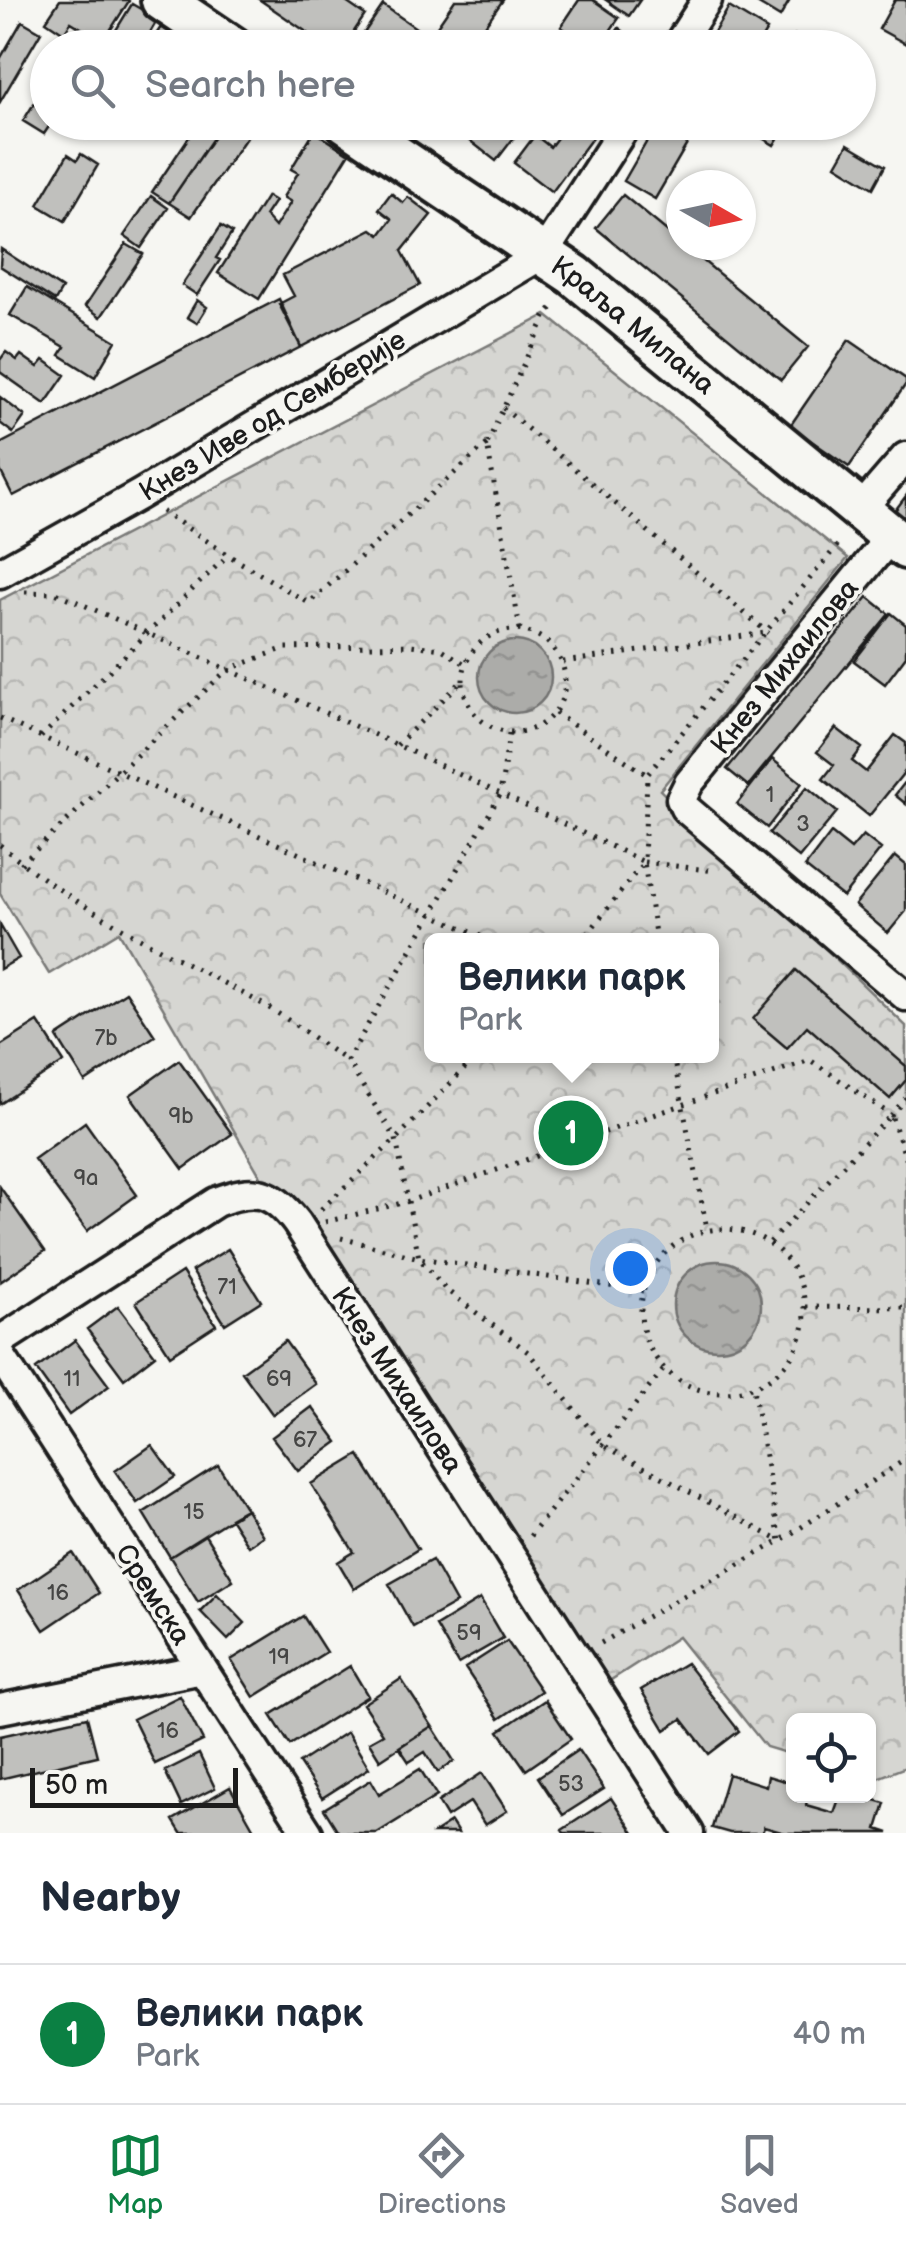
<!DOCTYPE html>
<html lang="en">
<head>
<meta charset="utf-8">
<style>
  body { margin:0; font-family:"Balsamiq Sans",sans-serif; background:#f6f6f7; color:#1f2937 }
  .controls { position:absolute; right:30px; bottom:30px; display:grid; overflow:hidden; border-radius:15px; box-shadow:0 2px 8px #0004 }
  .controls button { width:90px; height:90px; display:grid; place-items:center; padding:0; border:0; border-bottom:2px solid #e0e1e3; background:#fff; color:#1f2937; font:50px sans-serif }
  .compass { position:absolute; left:666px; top:170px; width:90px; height:90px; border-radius:50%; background:#fff; box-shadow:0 2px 8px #0004; rotate:99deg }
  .scale { position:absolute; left:30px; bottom:25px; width:208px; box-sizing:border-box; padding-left:10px; border:5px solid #1c1c1c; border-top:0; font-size:28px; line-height:35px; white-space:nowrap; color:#1c1c1c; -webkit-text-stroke:8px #f6f6f2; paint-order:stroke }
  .you { position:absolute; left:630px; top:1268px; width:35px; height:35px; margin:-25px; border:8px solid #fff; border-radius:50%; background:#1a73e8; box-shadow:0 0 0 15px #1a73e833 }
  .badge { display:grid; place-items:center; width:65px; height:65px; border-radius:50%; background:#0b8043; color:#fff; font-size:32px; font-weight:700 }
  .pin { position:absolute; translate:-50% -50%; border:5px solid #fff; box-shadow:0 2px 10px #0006 }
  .popup { position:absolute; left:424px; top:933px; width:295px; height:130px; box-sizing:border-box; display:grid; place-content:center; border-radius:15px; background:#fff; filter:drop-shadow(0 2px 8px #0005); font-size:32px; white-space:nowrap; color:#747a83 }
  .popup b { font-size:38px; color:#1f2937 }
  .popup::after { content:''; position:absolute; left:50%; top:100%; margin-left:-20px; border:20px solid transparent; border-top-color:#fff }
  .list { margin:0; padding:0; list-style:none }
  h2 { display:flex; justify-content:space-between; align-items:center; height:130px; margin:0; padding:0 40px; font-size:42px }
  h2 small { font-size:32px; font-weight:400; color:#747a83 }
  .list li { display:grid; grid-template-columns:65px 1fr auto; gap:30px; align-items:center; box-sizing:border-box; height:140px; padding:0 40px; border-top:2px solid #e0e1e3 }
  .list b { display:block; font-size:38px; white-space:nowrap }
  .list p { margin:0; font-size:32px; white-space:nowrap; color:#747a83 }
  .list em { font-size:32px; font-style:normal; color:#747a83 }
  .icon { flex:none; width:55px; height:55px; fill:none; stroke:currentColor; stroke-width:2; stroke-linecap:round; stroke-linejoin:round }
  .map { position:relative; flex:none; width:906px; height:1833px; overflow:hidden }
  .search { position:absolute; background:#fff; box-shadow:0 2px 8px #0004; left:30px; right:30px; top:30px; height:110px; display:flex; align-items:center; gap:25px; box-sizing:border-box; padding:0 35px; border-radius:55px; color:#747a83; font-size:38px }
  .sheet { height:270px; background:#fff }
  nav { display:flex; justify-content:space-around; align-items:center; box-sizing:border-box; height:140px; border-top:2px solid #e0e1e3; background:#fff; font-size:28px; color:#747a83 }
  nav a { display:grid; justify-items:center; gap:5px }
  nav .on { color:#0b8043 }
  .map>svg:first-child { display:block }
  .park { fill:url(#park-crowns); stroke:#797977; stroke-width:2.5; fill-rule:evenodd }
  .water { fill:url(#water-ripples); stroke:#727271; stroke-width:2.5 }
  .building { fill:#c0c0bd; stroke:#1c1c1c; stroke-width:2.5 }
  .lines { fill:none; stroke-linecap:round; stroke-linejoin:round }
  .minor-casing { stroke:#1c1c1c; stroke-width:35 }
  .secondary-casing { stroke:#1c1c1c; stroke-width:48 }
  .path { stroke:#1c1c1c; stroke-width:5; stroke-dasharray:2.5 8; stroke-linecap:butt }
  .minor { stroke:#f6f6f2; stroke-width:28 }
  .secondary { stroke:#f6f6f2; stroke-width:40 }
  .labels { text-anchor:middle; stroke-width:8; stroke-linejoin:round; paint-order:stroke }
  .number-label { font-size:22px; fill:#454544 }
  .street-label { font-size:28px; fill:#1c1c1c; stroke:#f6f6f2 }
</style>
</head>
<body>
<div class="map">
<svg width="906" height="1833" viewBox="0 0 906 1833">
  <defs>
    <pattern id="park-crowns" width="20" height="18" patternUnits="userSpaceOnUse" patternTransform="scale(2.5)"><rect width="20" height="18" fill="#d6d6d2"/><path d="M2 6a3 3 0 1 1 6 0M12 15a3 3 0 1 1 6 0" fill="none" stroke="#b7b7b4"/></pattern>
    <pattern id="water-ripples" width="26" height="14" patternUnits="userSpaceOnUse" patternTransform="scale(2.5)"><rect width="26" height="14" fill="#acaca9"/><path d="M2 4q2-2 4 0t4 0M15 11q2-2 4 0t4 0" fill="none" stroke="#939391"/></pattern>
  </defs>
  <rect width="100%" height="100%" fill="#f6f6f2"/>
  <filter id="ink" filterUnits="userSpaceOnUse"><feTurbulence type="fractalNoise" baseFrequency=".01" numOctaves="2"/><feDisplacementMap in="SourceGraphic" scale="20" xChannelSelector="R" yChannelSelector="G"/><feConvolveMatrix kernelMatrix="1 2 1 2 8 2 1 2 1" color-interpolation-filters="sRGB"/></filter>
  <g filter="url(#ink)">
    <path class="park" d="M546,315L848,558L660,790L906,1026V1767L875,1779L869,1777L868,1720H794L793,1755L766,1747L678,1637L600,1687L298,1241L119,932L49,974L0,894V600ZM431,940H711V1056H431Z"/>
    <path class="water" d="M479 677a36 36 0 1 1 72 0a36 36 0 1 1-72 0Z
      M673 1305a44 44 0 1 1 88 0a44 44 0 1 1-88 0Z"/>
    <path class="building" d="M60,0H128L129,1L99,48H69L81,28L71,22L64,33L46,21Z
      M260,0H343L365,15L343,48H330Z
      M455,0H503L469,48H422Z
      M579,0H593L619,18L601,44L585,33L581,40L561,27Z
      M606,0H640L629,16Z
      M752,0H790L780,17Z
      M895,0H906V44L879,29Z
      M132,4L158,19L141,48H116L108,43Z
      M383,5L416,28L403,48H385L364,33Z
      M729,7L767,30L756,48H713L707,44Z
      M22,21L41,32L0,102V59Z
      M161,27L184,41L180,48H147Z
      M619,28L645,48H605Z
      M539,31L560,48H527Z
      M795,35L816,48H788Z
      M48,81V122H52L44,134L23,121Z
      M224,122L169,203L152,192L199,122Z
      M224,122H257L191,217L169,203Z
      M446,122H525V123L496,161Z
      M569,122H580L595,134L552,192L514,163L535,135L550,147Z
      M658,122H700L655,199L624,181Z
      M754,122H784L787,124L774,145L749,130Z
      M314,131L349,154L259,299L218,273L267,196L275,201L265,216L275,227L291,202L283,197L298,173L291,169Z
      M848,144L885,166L873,188L836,165Z
      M68,154L77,160L81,154L98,165L65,221L38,205Z
      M391,193L403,203L408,197L431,215L402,251L420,285L301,347L279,304L294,296L283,275L372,229L380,235L392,219L379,209Z
      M623,195L808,347L781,380L596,228Z
      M151,196L168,208L141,248L124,236Z
      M221,226L232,233L216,258L220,260L197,295L182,285Z
      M126,244L143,254L101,317L85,306Z
      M1,249L62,289L55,301L0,266Z
      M27,287L116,341L95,377L60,355L65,347L10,315Z
      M279,299L301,347L13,496L0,470V444Z
      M197,300L207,307L197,323L187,317Z
      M849,340L906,379V384L849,467L790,426Z
      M6,352L17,360L21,355L38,367L44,360L65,375L45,404L0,372V360Z
      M0,397L25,416L13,433L0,423Z
      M906,496V535L887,521Z
      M868,597L889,614L748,786L727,769Z
      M891,613L906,625V656L885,684L854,661Z
      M836,728L862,748L852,761L866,772L895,735L906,743V770L869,816L823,779L834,765L817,752Z
      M772,759L802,783L767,828L737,804Z
      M906,781V804L895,795Z
      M807,787L837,812L799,858L769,833Z
      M831,833L851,849L863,835L881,849L843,897L805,867Z
      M895,856L906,865V911L888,933L855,905Z
      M0,925L19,958L0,969Z
      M796,970L906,1066V1080L890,1099L807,1026L787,1048L753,1019Z
      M126,992L155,1036L85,1082L57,1037Z
      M38,1022L64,1062L0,1104V1046Z
      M179,1060L232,1134L183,1169L130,1095Z
      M85,1122L137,1195L87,1231L34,1159Z
      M0,1187L45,1251L0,1282Z
      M228,1249L261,1301L225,1324L192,1271Z
      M182,1272L216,1325L170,1355L136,1302Z
      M118,1306L155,1355L124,1379L87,1329Z
      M75,1340L109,1386L69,1415L36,1369Z
      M285,1341L316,1384L273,1415L242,1372Z
      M312,1407L338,1442L298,1471L272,1437Z
      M152,1445L175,1477L137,1503L115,1471Z
      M359,1455L418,1549L354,1589L338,1562L354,1552L311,1484Z
      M218,1465L246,1509L170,1557L143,1513Z
      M246,1509L263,1536L248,1546L230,1518Z
      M205,1535L233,1580L198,1602L170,1557Z
      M73,1553L99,1593L44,1630L18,1590Z
      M432,1560L456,1603L413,1627L389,1584Z
      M217,1594L245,1623L228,1640L200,1611Z
      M480,1599L503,1638L458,1664L436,1626Z
      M303,1616L326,1652L254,1697L231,1660Z
      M507,1641L541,1691L499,1719L465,1668Z
      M686,1663L739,1731L709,1754L682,1719L665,1730L641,1690Z
      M350,1666L368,1696L290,1745L271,1715Z
      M401,1679L432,1726L380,1760L369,1742L383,1734L363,1704Z
      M180,1696L203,1741L155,1764L133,1719Z
      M545,1700L571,1739L526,1770L499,1731Z
      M87,1717L97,1756L0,1779V1736Z
      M432,1726L454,1761L438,1772L425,1752L409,1762L399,1747Z
      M347,1732L369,1768L322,1798L299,1763Z
      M578,1750L604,1789L563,1815L538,1777Z
      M199,1754L215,1788L181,1805L165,1771Z
      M420,1769L437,1796L377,1833H339L324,1809L371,1780L379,1794Z
      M482,1773L507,1811L485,1825L470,1802L447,1817L438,1802Z
      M728,1774L766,1786L768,1776L794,1784V1796H808L806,1805L834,1813L840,1796H862L885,1803L877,1829L889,1833H785L764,1827L762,1833H730L712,1828Z
      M230,1787L256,1833H181L173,1820Z
      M611,1798L634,1833H564L562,1830Z
      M451,1822L458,1833H434Z"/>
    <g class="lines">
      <defs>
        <path id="minor" d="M676,48L707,0
          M860,510L906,457
          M891,536L689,783L681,799L685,808L906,996
          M0,573L139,495L543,254L628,122
          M0,1341L216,1202C254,1187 272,1190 297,1223L689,1833
          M0,1355L308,1833
          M0,1709L202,1669"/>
        <g id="secondary">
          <path d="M162,0L233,48"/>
          <path id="s1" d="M346,122L574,275L906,548"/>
        </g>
      </defs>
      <use href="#minor" class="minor-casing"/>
      <use href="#secondary" class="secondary-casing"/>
      <path class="path" d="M503,408L768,633
        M162,511L228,555L309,603L487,444
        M25,592L55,593L75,601L397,745L644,862L583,940
        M520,629L487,444L546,315L556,303
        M463 681a51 51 0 1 1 102 0a51 51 0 1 1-102 0Z
        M563,662L765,633
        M555,713L647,775
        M0,718L489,940
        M509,733L500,795L347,1061L396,1139L419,1258L445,1289L528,1352L603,1445L780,1541L753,1388
        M41,737L228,555
        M397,745L462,681
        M0,845C75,909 171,954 257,1001C288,1018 317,1041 347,1061
        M644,862L715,871
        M21,864L227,670L285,648L411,645L442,649L465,664
        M656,940L644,862L647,775L842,540
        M673,1056L707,1229
        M321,1209L396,1139L477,1056
        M325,1222L406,1202L810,1060L891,1115L906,1098
        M641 1311a82 82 0 1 1 164 0a82 82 0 1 1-164 0Z
        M341,1238L419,1258L643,1291
        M770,1242L891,1115L906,1159
        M806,1307L906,1308
        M530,1536L664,1369
        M601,1643L780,1541L906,1459"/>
      <use href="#minor" class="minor"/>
      <use href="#secondary" class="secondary"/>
    </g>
  </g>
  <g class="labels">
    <g class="number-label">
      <text x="770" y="802">1</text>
      <text x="803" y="831">3</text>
      <text x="106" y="1045">7b</text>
      <text x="181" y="1123">9b</text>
      <text x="86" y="1185">9a</text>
      <text x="227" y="1294">71</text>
      <text x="72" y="1386">11</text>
      <text x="279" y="1386">69</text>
      <text x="305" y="1447">67</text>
      <text x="194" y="1519">15</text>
      <text x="58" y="1600">16</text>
      <text x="469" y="1640">59</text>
      <text x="279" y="1664">19</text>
      <text x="168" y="1738">16</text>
      <text x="571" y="1791">53</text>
    </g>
    <g class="street-label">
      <text dy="10" stroke="none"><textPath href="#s1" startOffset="352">Краља Милана</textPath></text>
      <text transform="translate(272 415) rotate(-31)" y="10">Кнез Иве од Семберије</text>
      <text transform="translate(784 666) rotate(-51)" y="10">Кнез Михаилова</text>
      <text transform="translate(398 1380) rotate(57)" y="10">Кнез Михаилова</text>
      <text transform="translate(154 1594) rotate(57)" y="10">Сремска</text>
    </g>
  </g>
</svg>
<div class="controls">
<button><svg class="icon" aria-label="locate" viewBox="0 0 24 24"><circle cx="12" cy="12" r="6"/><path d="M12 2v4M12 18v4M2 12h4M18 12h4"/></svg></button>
</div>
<svg class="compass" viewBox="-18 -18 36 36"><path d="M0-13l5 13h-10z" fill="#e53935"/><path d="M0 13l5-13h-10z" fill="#747a83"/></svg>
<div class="scale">50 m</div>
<div class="you"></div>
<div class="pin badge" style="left:571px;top:1133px">1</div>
<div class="popup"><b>Велики парк</b>Park</div>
<div class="search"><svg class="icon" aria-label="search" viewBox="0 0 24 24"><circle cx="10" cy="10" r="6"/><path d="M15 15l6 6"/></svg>Search here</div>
</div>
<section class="sheet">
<h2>Nearby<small></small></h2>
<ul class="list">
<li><span class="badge">1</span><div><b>Велики парк</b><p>Park</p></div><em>40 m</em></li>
</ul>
</section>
<nav>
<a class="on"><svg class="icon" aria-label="map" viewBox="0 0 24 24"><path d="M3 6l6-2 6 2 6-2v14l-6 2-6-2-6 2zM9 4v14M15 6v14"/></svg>Map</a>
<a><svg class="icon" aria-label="directions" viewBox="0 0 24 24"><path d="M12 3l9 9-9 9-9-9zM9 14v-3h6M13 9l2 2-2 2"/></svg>Directions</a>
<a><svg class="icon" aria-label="saved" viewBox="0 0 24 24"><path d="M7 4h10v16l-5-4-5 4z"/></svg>Saved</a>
</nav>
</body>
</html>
